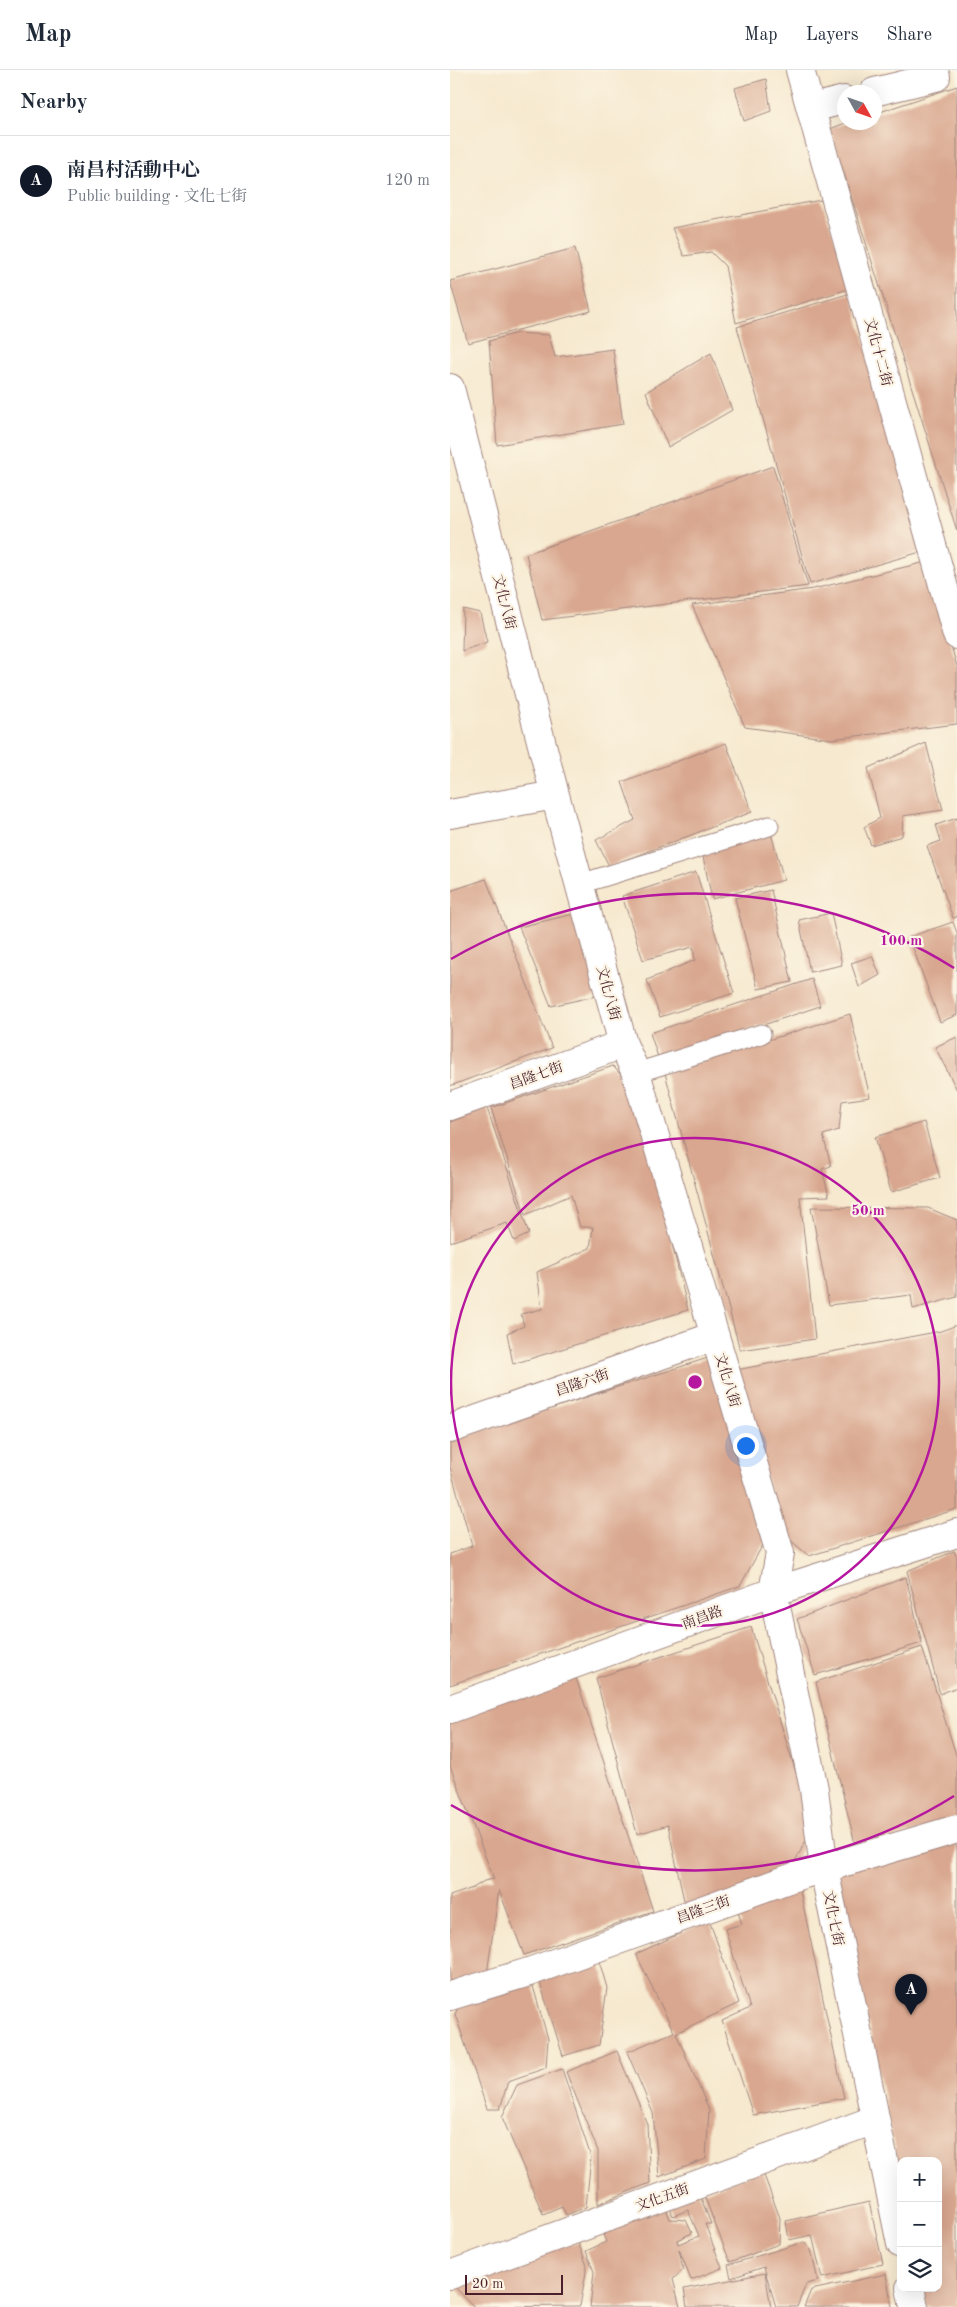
<!DOCTYPE html>
<html lang="en">
<head>
<meta charset="utf-8">
<style>
  body { margin:0; font-family:"Old Standard TT","Noto Serif TC",serif; background:#f6f6f7; color:#1f2937 }
  .controls { position:absolute; right:15px; bottom:15px; display:grid; overflow:hidden; border-radius:10px; box-shadow:0 5px 20px #0002 }
  .controls button { width:45px; height:45px; display:grid; place-items:center; padding:0; border:0; border-bottom:1px solid #e0e1e3; background:#fff; color:#1f2937; font:25px sans-serif }
  .compass { position:absolute; left:387px; top:15px; width:45px; height:45px; border-radius:50%; background:#fff; box-shadow:0 5px 20px #0002; rotate:130deg }
  .scale { position:absolute; left:15px; bottom:12px; width:98px; box-sizing:border-box; padding-left:5px; border:2px solid #4a1f2b; border-top:0; font-size:14px; line-height:18px; white-space:nowrap; color:#4a1f2b; -webkit-text-stroke:4px #fcf5e5; paint-order:stroke }
  .you { position:absolute; left:295px; top:1375px; width:18px; height:18px; margin:-12px; border:4px solid #fff; border-radius:50%; background:#1a73e8; box-shadow:0 0 0 8px #1a73e833 }
  .badge { display:grid; place-items:center; width:32px; height:32px; border-radius:50%; background:#111827; color:#fff; font-size:16px; font-weight:700 }
  .pin { position:absolute; translate:-50% -41px; filter:drop-shadow(0 1px 2px #0008) }
  .pin::after { content:''; position:absolute; top:26px; width:18px; height:15px; background:inherit; clip-path:polygon(0 0,100% 0,50% 100%) }
  .list { margin:0; padding:0; list-style:none }
  h2 { display:flex; justify-content:space-between; align-items:center; height:65px; margin:0; padding:0 20px; font-size:21px }
  h2 small { font-size:16px; font-weight:400; color:#747a83 }
  .list li { display:grid; grid-template-columns:32px 1fr auto; gap:15px; align-items:center; box-sizing:border-box; height:90px; padding:0 20px; border-top:1px solid #e0e1e3 }
  .list b { display:block; font-size:19px; white-space:nowrap }
  .list p { margin:0; font-size:16px; white-space:nowrap; color:#747a83 }
  .list em { font-size:16px; font-style:normal; color:#747a83 }
  .icon { flex:none; width:28px; height:28px; fill:none; stroke:currentColor; stroke-width:2; stroke-linecap:round; stroke-linejoin:round }
  .map { position:relative; flex:none; width:507px; height:2237px; overflow:hidden }
  header { display:flex; align-items:center; gap:30px; box-sizing:border-box; height:70px; padding:0 25px; background:#fff; border-bottom:1px solid #e0e1e3 }
  header strong { font-size:24px }
  nav { display:flex; gap:28px; margin-inline-start:auto; font-size:18px }
  main { display:flex }
  aside { flex:1; background:#fff }
  .map>svg:first-child { display:block }
  .building { fill:#d9a78f }
  .lines { fill:none; stroke-linecap:round; stroke-linejoin:round }
  .service-casing { stroke:#a0847d; stroke-width:21 }
  .minor-casing { stroke:#a0847d; stroke-width:30 }
  .service { stroke:#fff; stroke-width:19 }
  .minor { stroke:#fff; stroke-width:28 }
  .ring { fill:none; stroke:#b5179e; stroke-width:2.5 }
  .labels { text-anchor:middle; stroke-width:4.5; stroke-linejoin:round; paint-order:stroke }
  .street-label { font-size:14px; fill:#4a1f2b; stroke:#fcf5e5 }
  .centre { fill:#b5179e; stroke:#fcf5e5; stroke-width:2.5 }
  .ring-label { font-size:15px; text-anchor:middle; font-weight:bold; fill:#b5179e; stroke:#fcf5e5; stroke-width:4.5; stroke-linejoin:round; paint-order:stroke }
</style>
</head>
<body>
<header>
<strong>Map</strong>
<nav><a>Map</a><a>Layers</a><a>Share</a></nav>
</header>
<main>
<aside>
<h2>Nearby<small></small></h2>
<ul class="list">
<li><span class="badge">A</span><div><b>南昌村活動中心</b><p>Public building · 文化七街</p></div><em>120 m</em></li>
</ul>
</aside>
<div class="map">
<svg width="507" height="2237" viewBox="0 0 507 2237">
  <rect width="100%" height="100%" fill="#fcf5e5"/>
  <filter id="ink" filterUnits="userSpaceOnUse"><feTurbulence type="fractalNoise" baseFrequency=".02" numOctaves="2"/><feDisplacementMap in="SourceGraphic" scale="10" xChannelSelector="R" yChannelSelector="G"/><feConvolveMatrix kernelMatrix="1 2 1 2 8 2 1 2 1" color-interpolation-filters="sRGB"/></filter>
  <filter id="wash" filterUnits="userSpaceOnUse"><feTurbulence type="fractalNoise" baseFrequency=".0096" numOctaves="4" result="noise"/><feDisplacementMap in="SourceGraphic" scale="20" xChannelSelector="R" yChannelSelector="G"/><feGaussianBlur stdDeviation="1.12" result="paint"/><feColorMatrix in="noise" values="0 0 0 0 0 0 0 0 0 0 0 0 0 0 0 0 0 1.4 0 .05"/><feComposite in="paint" operator="in"/></filter>
  <g filter="url(#wash)">
    <rect width="100%" height="100%" fill="#f6e9cf"/>
    <g id="blocks">
      <path class="building" d="M316,9L321,41L294,51L285,18Z
        M507,16V461L380,59L398,52H424V44Z
        M371,130L402,218L286,253L275,196L261,182L234,186L222,158Z
        M125,178L141,241L18,273L0,211Z
        M401,223L474,481L360,514L287,257Z
        M67,263L99,265L105,287L163,279L173,354L47,375L39,271Z
        M261,283L282,340L218,377L196,322Z
        M323,396L358,516L92,550L76,484Z
        M476,492L507,596V654L381,669L295,657L242,535L363,519Z
        M13,539L30,543L37,572L12,581Z
        M276,673L302,742L159,796L146,770L185,750L172,712Z
        M476,673L493,740L453,746L452,766L421,775L414,757L430,748L418,698Z
        M507,748V847L503,848L477,776L491,771L486,755Z
        M321,763L334,810L262,829L252,782Z
        M246,802L284,923L210,947L197,910L245,890L243,877L193,890L172,826Z
        M36,809L102,978L0,1016V821Z
        M321,820L342,912L308,919L285,828Z
        M132,842L146,926L101,936L69,857Z
        M381,843L392,895L360,902L349,850Z
        M503,852L507,863V945L490,952L459,867Z
        M422,886L430,905L409,917L401,893Z
        M362,909L370,936L209,990L200,963Z
        M400,944L420,1027L392,1031L389,1060L373,1065L381,1096L372,1099L379,1126L350,1127L365,1269L290,1280L215,1003Z
        M507,967V1020L485,977Z
        M163,996L185,1021L238,1240L63,1294L57,1263L74,1256L71,1244L92,1239L87,1202L140,1178L143,1157H130L121,1125L75,1145L41,1038Z
        M37,1038L79,1164L64,1171L57,1153L0,1172V1052Z
        M474,1052L490,1108L441,1122L425,1067Z
        M361,1137L478,1138L507,1150V1227L463,1239L461,1225L379,1235Z
        M507,1255V1439L359,1486L332,1463L286,1300L491,1261Z
        M264,1286L316,1469L290,1516L0,1615V1484L22,1476L0,1397V1371Z
        M504,1481L507,1488V1617L490,1624L457,1501Z
        M456,1507L472,1573L365,1605L347,1549Z
        M301,1557L363,1758L338,1804L236,1840L218,1755L187,1764L146,1608Z
        M472,1577L507,1688V1750L406,1778L366,1612Z
        M125,1605L203,1841L74,1885L49,1820L37,1904L0,1916V1826L23,1818L34,1811L44,1809L0,1696V1645Z
        M504,1765L507,1780V2237H476L472,2218H488V2091H451V2110L386,1798Z
        M348,1811L394,2028L303,2045L272,1951L300,1938L275,1859L292,1854L285,1833Z
        M259,1850L289,1933L226,1963L259,2040L256,2089L209,2107L203,2043L177,1982L224,1962L186,1884Z
        M148,1887L157,1918L149,1975L113,1986L88,1906Z
        M79,1902L98,1969L96,1998L58,2011L50,2039H37L5,1944L17,1920Z
        M167,1981L197,2054L200,2113L148,2134V2081L116,2002Z
        M112,1999L141,2087L136,2137L116,2145L112,2136L93,2144L52,2047L67,2015Z
        M312,2100L330,2148L329,2174L280,2192L253,2123Z
        M246,2115L261,2154H255L272,2198L241,2210L229,2179L233,2200L223,2209L230,2237H140L144,2202L136,2181L156,2172L151,2159L214,2134L220,2149L236,2150L242,2163L227,2170L228,2174L249,2166L238,2140L223,2146L216,2127Z
        M419,2132L433,2194L372,2208L362,2165L339,2170L336,2151Z
        M128,2172L137,2196L130,2236L24,2237L6,2218L24,2201Z
        M354,2172L361,2180L368,2211L356,2214L347,2237H326L314,2197L281,2208L278,2195Z
        M315,2203L321,2237H237L234,2219Z
        M436,2204L442,2237H354L361,2220Z"/>
    </g>
  </g>
  <g filter="url(#ink)">
    <use href="#blocks" fill-opacity="0" stroke="#a0847d" stroke-width="1"/>
    <g class="lines">
      <defs>
        <path id="service" d="M130,814L319,756
          M186,1003L311,964"/>
        <path id="minor" d="M350,0L507,565
          M424,22L486,7
          M362,38L394,30
          M0,318L105,725L173,974L186,1003L330,1483L323,1522L364,1719L374,1799L451,2174
          M0,744L105,725
          M0,1036L173,974
          M0,1359L265,1266
          M0,1639L323,1522L507,1463
          M0,1926L79,1902L344,1807L507,1759
          M0,2205L424,2050
          M460,2218L464,2237"/>
      </defs>
      <use href="#service" class="service-casing"/>
      <use href="#minor" class="minor-casing"/>
      <use href="#service" class="service"/>
      <use href="#minor" class="minor"/>
    </g>
  </g>
  <g class="ring">
    <circle cx="245" cy="1312" r="244"/>
    <path d="M504 1726A488 488 0 0 1 1 1735M1 889A488 488 0 0 1 504 898"/>
  </g>
  <g class="labels">
    <g class="street-label">
      <text transform="translate(429 282) rotate(75)" y="5">文化十二街</text>
      <text transform="translate(55 532) rotate(76)" y="5">文化八街</text>
      <text transform="translate(159 923) rotate(75)" y="5">文化八街</text>
      <text transform="translate(86 1005) rotate(-20)" y="5">昌隆七街</text>
      <text transform="translate(278 1310) rotate(73)" y="5">文化八街</text>
      <text transform="translate(132 1312) rotate(-19)" y="5">昌隆六街</text>
      <text transform="translate(252 1547) rotate(-20)" y="5">南昌路</text>
      <text transform="translate(253 1839) rotate(-20)" y="5">昌隆三街</text>
      <text transform="translate(384 1848) rotate(79)" y="5">文化七街</text>
      <text transform="translate(212 2127) rotate(-20)" y="5">文化五街</text>
    </g>
  </g>
  <circle cx="245" cy="1312" r="8" class="centre"/>
  <g class="ring-label">
    <text x="451" y="875">100 m</text>
    <text x="418" y="1145">50 m</text>
  </g>
</svg>
<div class="controls">
<button>+</button>
<button>−</button>
<button><svg class="icon" aria-label="layers" viewBox="0 0 24 24"><path d="M12 4l9 5-9 5-9-5zM3 14l9 5 9-5"/></svg></button>
</div>
<svg class="compass" viewBox="-18 -18 36 36"><path d="M0-13l5 13h-10z" fill="#e53935"/><path d="M0 13l5-13h-10z" fill="#747a83"/></svg>
<div class="scale">20 m</div>
<div class="you"></div>
<div class="pin badge" style="left:461px;top:1945px">A</div>
</div>
</main>
</body>
</html>
